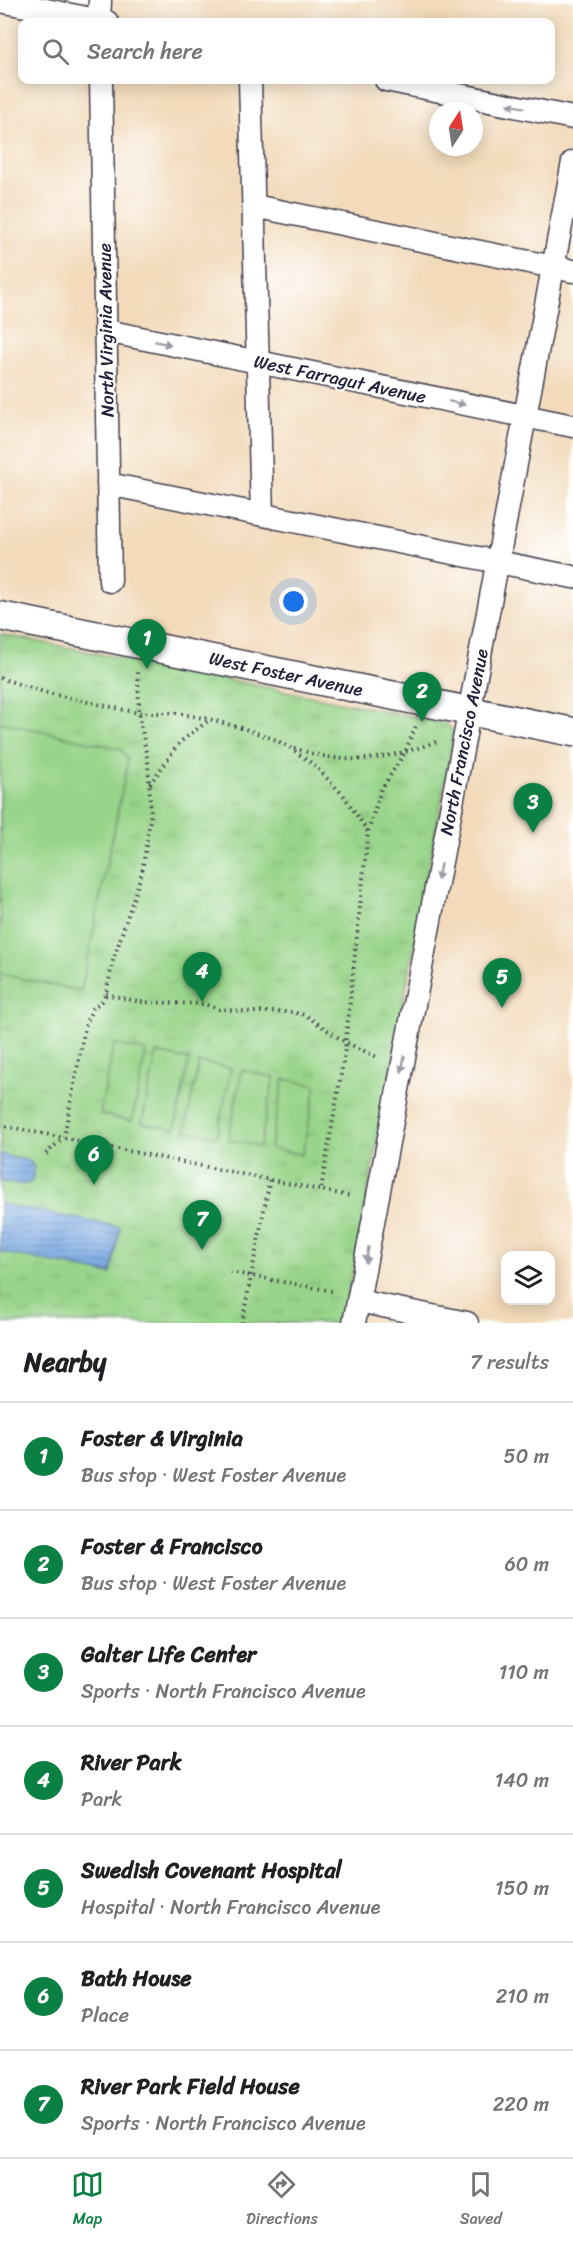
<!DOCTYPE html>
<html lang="en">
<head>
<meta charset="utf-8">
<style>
  body { margin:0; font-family:Sriracha,sans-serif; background:#f6f6f6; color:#202124 }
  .controls { position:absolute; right:18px; bottom:18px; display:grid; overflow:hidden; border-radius:12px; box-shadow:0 3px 15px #0003 }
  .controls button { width:54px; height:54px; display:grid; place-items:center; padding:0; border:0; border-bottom:2px solid #e0e0e0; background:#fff; color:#202124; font:30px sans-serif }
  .compass { position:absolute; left:429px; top:102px; width:54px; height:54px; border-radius:50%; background:#fff; box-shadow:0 3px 15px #0003; rotate:12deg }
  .you { position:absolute; left:294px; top:602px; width:21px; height:21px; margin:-15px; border:4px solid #fff; border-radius:50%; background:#1a73e8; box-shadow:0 0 0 9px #1a73e833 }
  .badge { display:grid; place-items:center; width:39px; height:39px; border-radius:50%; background:#0b8043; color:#fff; font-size:20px; font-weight:700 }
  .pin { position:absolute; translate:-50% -50px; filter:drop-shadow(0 2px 3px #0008) }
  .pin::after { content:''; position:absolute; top:32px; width:21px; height:18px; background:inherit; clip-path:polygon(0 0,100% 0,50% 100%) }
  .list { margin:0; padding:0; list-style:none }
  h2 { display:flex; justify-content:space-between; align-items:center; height:78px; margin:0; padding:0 24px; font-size:26px }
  h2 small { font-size:20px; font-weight:400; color:#757577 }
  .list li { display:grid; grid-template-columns:39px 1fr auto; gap:18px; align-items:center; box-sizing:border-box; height:108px; padding:0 24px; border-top:2px solid #e0e0e0 }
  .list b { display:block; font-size:22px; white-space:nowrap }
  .list p { margin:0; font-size:20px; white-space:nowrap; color:#757577 }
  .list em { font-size:20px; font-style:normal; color:#757577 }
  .icon { flex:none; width:33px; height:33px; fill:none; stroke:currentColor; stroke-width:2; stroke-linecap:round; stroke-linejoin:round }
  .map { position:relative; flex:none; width:573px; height:1323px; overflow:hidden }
  .search { position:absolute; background:#fff; box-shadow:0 3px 15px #0003; left:18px; right:18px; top:18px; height:66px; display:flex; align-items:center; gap:15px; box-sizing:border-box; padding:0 21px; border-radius:12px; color:#757577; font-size:22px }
  .sheet { height:834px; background:#fff }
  nav { display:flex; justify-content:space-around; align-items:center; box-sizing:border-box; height:84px; border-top:2px solid #e0e0e0; background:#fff; font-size:16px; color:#757577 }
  nav a { display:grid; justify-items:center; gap:3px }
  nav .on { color:#0b8043 }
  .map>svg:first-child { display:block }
  .grass { fill:url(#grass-tufts); stroke:#5d7b62; stroke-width:1.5 }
  .pitch { fill:#98d489; stroke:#5d7b62; stroke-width:1.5 }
  .water { fill:url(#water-rules); stroke:#4e668f; stroke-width:1.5 }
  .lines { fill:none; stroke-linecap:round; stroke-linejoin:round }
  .minor-casing { stroke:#413e4e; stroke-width:25 }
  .major-casing { stroke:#413e4e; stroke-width:31 }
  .path { stroke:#413e4e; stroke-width:4; stroke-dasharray:1.5 4.5; stroke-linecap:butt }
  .minor { stroke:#fff; stroke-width:22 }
  .major { stroke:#fff; stroke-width:28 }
  .oneway { fill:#9c9ca7 }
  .labels { text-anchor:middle; stroke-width:4.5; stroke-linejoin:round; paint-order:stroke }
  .street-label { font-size:18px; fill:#22223b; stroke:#fff }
</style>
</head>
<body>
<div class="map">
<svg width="573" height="1323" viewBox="0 0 573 1323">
  <defs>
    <pattern id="grass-tufts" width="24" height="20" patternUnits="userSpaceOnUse" patternTransform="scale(1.5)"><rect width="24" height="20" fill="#98d489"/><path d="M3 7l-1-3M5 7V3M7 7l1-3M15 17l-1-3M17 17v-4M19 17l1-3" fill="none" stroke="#83b677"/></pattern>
    <pattern id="water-rules" width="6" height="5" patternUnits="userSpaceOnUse" patternTransform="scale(1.5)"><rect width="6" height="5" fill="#79a9e3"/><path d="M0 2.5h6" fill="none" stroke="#6389b9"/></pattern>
  </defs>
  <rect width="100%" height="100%" fill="#fff"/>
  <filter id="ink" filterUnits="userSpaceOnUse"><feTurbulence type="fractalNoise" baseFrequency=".0167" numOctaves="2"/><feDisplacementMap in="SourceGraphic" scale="12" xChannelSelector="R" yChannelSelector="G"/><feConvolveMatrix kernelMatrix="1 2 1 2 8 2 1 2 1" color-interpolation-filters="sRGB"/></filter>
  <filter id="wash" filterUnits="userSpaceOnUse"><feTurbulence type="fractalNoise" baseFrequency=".008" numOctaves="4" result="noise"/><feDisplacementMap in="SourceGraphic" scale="24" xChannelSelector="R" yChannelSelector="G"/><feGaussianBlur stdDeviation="1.35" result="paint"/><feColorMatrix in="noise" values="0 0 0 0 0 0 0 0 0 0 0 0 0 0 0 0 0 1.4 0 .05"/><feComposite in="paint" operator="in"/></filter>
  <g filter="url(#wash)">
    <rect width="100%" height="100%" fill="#f2daba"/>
    <path class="grass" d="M0,634L440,722L449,726L454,733L353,1271L341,1323H0Z"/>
    <path class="pitch" d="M0,722L121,749L128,761L81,991L0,974Z
      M114,1044L146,1051L132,1121L100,1114Z
      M157,1053L189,1060L175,1129L142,1123Z
      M199,1062L231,1068L217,1137L185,1131Z
      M242,1070L274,1077L260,1146L228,1140Z
      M284,1079L316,1085L302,1155L270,1148Z"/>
    <path class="water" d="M0,1154L30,1161L34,1168L32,1181C23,1188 11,1183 0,1181Z
      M0,1204L120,1227L111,1274L0,1252Z"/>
  </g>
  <g filter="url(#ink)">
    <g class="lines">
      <defs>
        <path id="minor" d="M0,1L107,22
          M99,22L100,0
          M101,80L110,581
          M250,80L262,515
          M386,80L573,118
          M254,206L573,271
          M106,331L573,426
          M108,484L573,577
          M358,1301L467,1323
          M354,1323L573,162"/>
        <path id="major" d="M0,616L573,732"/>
      </defs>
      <use href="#minor" class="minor-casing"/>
      <use href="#major" class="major-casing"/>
      <path class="path" d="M0,678L47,693L139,713H176L209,719L245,729L274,739L289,747L314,765L344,796L368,832L344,1057L321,1189
        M294,748C349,767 383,760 436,742
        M150,784L180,742L209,720
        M368,831L381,790L405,752L416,726
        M106,994L139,1002L204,1004L219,1009L251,1012H292L305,1015L345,1042L377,1057
        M0,1125L350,1196
        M46,1154L64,1137L86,1022L93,1008L102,1001L106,994L113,961L142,872L151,814L148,763L139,713L138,669
        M230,1272L332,1291
        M242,1323L270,1179"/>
      <use href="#minor" class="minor"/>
      <use href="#major" class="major"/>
    </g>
    <defs><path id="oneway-solid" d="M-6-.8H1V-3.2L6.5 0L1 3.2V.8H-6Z" transform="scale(1.5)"/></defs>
    <g class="oneway">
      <use href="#oneway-solid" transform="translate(516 106) rotate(-168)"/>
      <use href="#oneway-solid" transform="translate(163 343) rotate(12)"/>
      <use href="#oneway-solid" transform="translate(457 403) rotate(12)"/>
      <use href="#oneway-solid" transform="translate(439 872) rotate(101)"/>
      <use href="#oneway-solid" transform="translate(403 1064) rotate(101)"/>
      <use href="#oneway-solid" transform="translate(367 1255) rotate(101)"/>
    </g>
  </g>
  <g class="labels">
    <g class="street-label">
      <text transform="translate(106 330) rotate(-91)" y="6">North Virginia Avenue</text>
      <text transform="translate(340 379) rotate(12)" y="6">West Farragut Avenue</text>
      <text transform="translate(286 674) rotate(12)" y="6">West Foster Avenue</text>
      <text transform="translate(464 742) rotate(-79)" y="6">North Francisco Avenue</text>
    </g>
  </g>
</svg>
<div class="controls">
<button><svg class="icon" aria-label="layers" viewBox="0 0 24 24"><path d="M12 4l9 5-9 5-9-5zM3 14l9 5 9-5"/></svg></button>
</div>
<svg class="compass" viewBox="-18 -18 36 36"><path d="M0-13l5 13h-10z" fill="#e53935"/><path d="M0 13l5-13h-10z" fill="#757577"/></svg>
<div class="you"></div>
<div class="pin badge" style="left:147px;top:669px">1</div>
<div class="pin badge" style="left:422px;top:722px">2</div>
<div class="pin badge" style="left:533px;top:833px">3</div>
<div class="pin badge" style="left:202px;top:1002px">4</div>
<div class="pin badge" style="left:502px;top:1008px">5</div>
<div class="pin badge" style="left:94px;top:1185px">6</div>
<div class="pin badge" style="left:202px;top:1250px">7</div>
<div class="search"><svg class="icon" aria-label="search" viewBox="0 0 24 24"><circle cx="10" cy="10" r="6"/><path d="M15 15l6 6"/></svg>Search here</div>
</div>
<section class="sheet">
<h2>Nearby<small>7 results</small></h2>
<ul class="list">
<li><span class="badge">1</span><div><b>Foster &amp; Virginia</b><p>Bus stop · West Foster Avenue</p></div><em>50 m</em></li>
<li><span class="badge">2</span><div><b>Foster &amp; Francisco</b><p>Bus stop · West Foster Avenue</p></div><em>60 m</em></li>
<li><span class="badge">3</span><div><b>Galter Life Center</b><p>Sports · North Francisco Avenue</p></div><em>110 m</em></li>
<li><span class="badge">4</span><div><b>River Park</b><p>Park</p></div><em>140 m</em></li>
<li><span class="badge">5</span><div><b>Swedish Covenant Hospital</b><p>Hospital · North Francisco Avenue</p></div><em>150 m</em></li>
<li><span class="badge">6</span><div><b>Bath House</b><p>Place</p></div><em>210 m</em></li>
<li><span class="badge">7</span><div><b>River Park Field House</b><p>Sports · North Francisco Avenue</p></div><em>220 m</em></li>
</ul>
</section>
<nav>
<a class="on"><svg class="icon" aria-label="map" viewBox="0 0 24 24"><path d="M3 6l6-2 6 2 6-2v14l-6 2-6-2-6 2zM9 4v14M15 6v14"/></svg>Map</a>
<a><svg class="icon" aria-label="directions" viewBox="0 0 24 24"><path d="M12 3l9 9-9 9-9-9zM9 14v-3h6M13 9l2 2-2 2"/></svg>Directions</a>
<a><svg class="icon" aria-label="saved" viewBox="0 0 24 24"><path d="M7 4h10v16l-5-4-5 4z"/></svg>Saved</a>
</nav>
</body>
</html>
